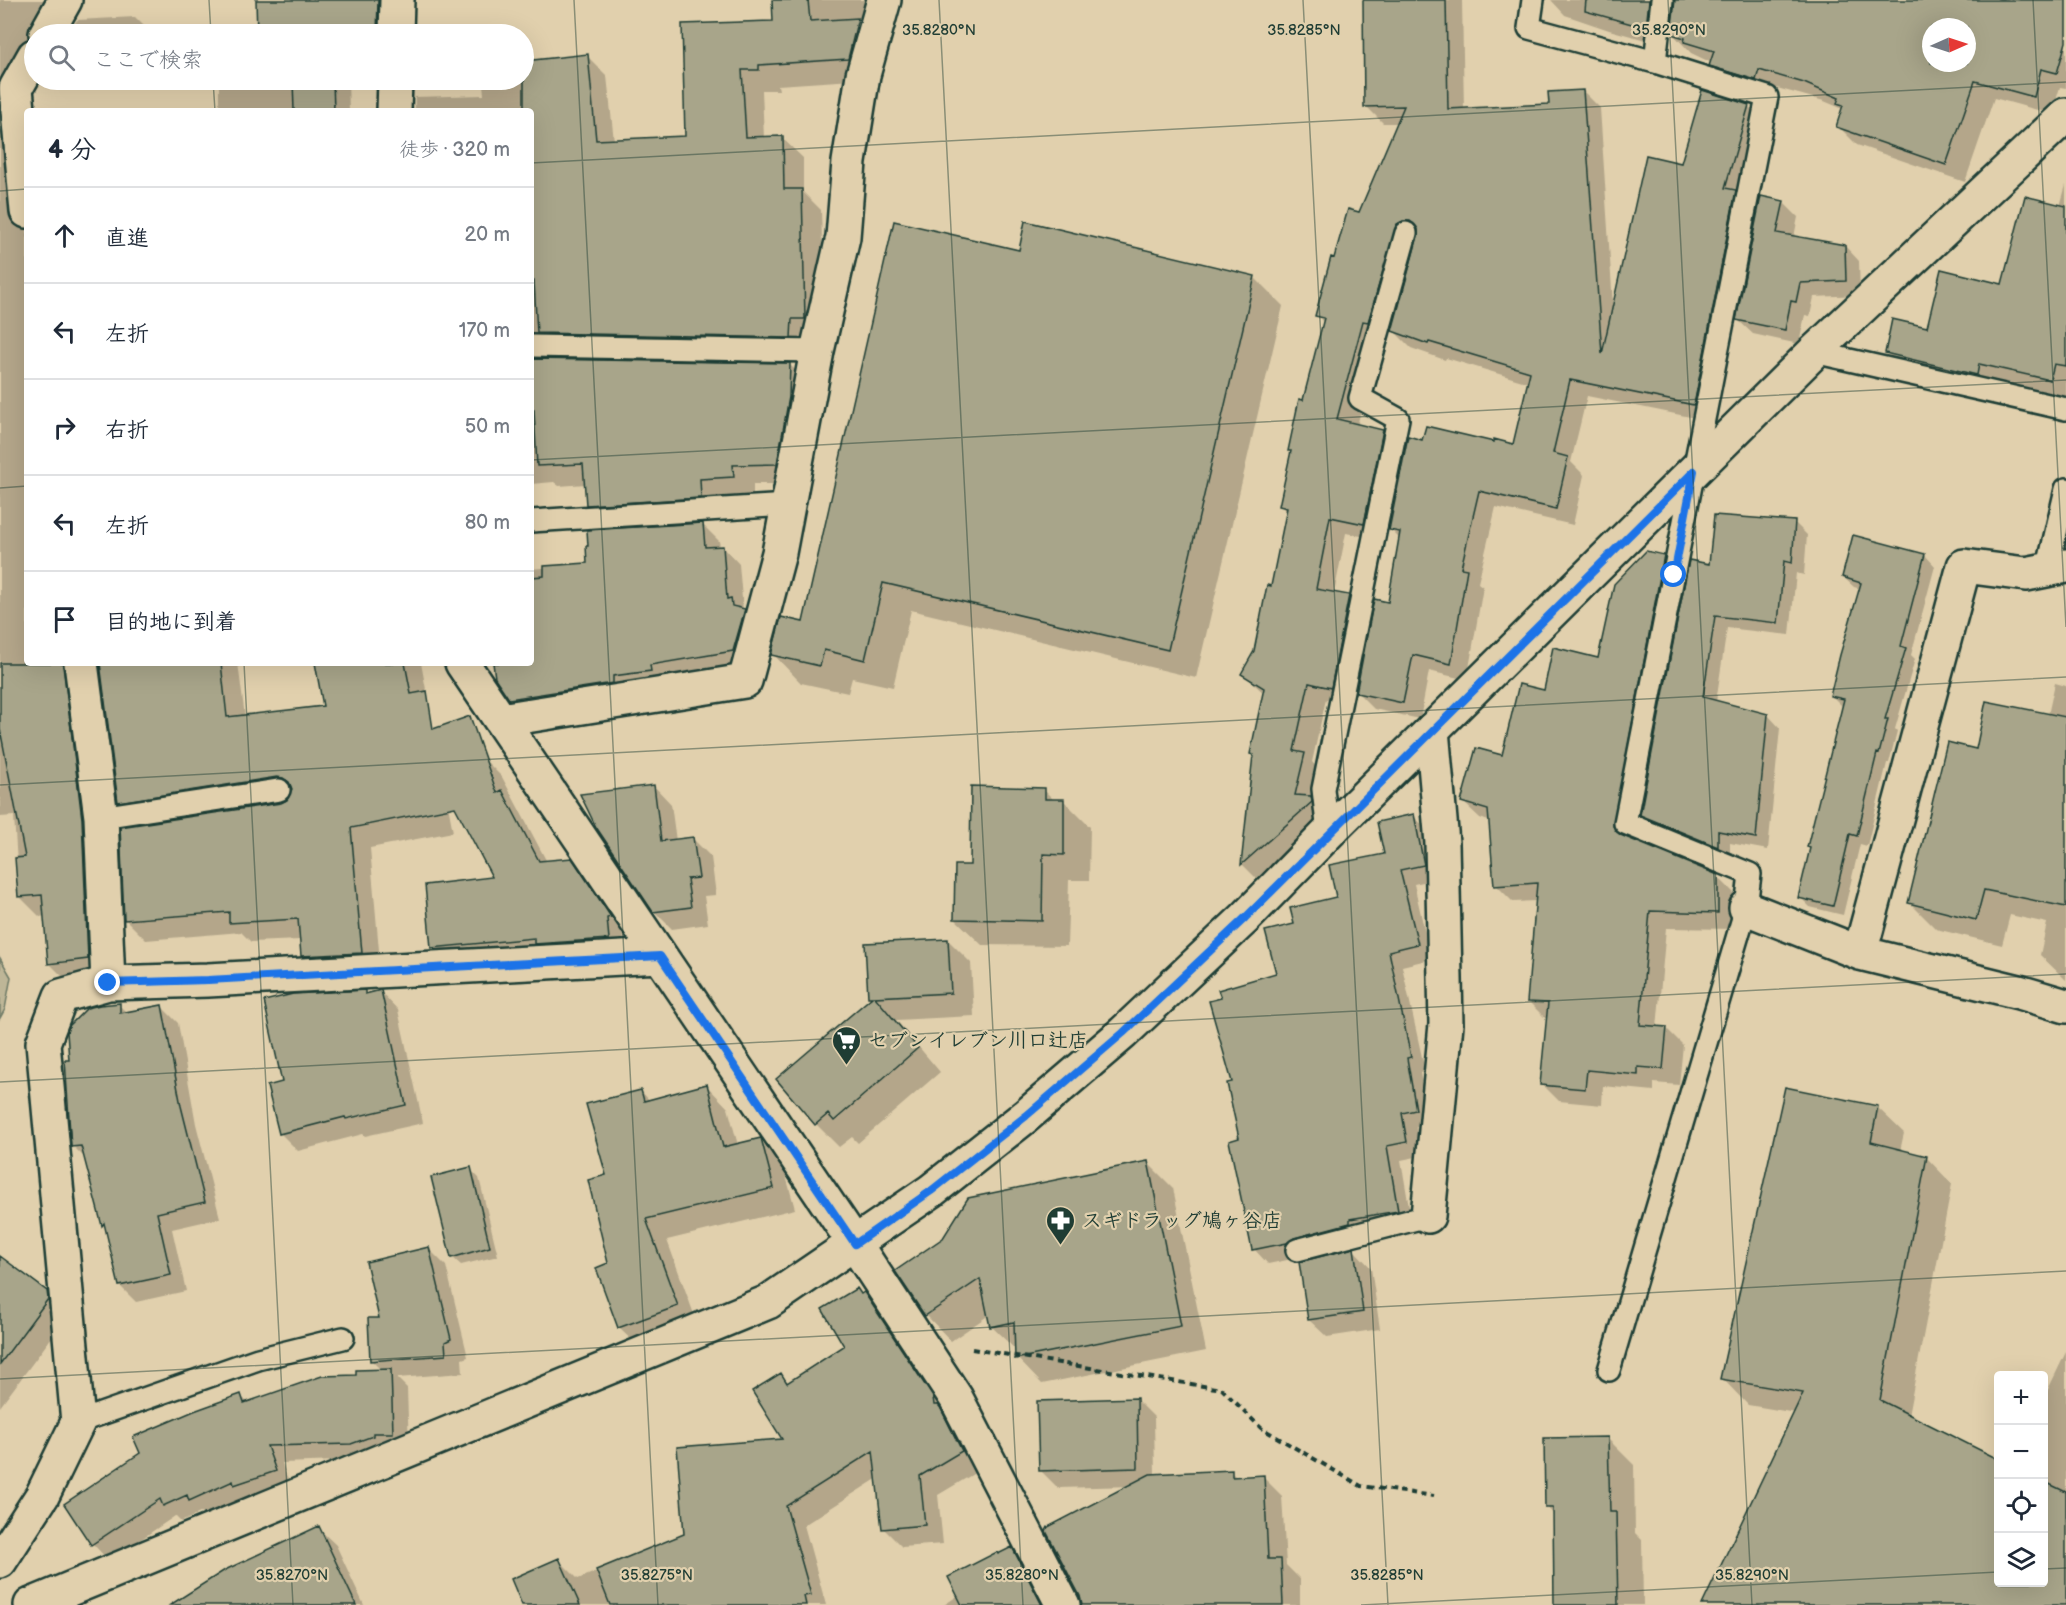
<!DOCTYPE html>
<html lang="ja">
<head>
<meta charset="utf-8">
<style>
  body { margin:0; font-family:"Balsamiq Sans","Klee One",sans-serif; background:#f6f6f7; color:#1f2937 }
  .controls { position:absolute; right:18px; bottom:18px; display:grid; overflow:hidden; border-radius:6px; box-shadow:0 6px 24px #0002 }
  .controls button { width:54px; height:54px; display:grid; place-items:center; padding:0; border:0; border-bottom:2px solid #e0e1e3; background:#fff; color:#1f2937; font:30px sans-serif }
  .compass { position:absolute; left:1922px; top:18px; width:54px; height:54px; border-radius:50%; background:#fff; box-shadow:0 6px 24px #0002; rotate:87deg }
  .stop { position:absolute; width:18px; height:18px; margin:-14px; border:4px solid #1a73e8; border-radius:50%; background:#fff }
  .stop.end { background:#1a73e8; border-color:#fff; box-shadow:0 2px 6px #0008 }
  .list { margin:0; padding:0; list-style:none }
  h2 { display:flex; justify-content:space-between; align-items:center; height:78px; margin:0; padding:0 24px; font-size:26px }
  h2 small { font-size:20px; font-weight:400; color:#747a83 }
  .list li { display:grid; grid-template-columns:39px 1fr auto; gap:18px; align-items:center; box-sizing:border-box; height:96px; padding:0 24px; border-top:2px solid #e0e1e3 }
  .list b { display:block; font-size:22px; white-space:nowrap }
  .list em { font-size:20px; font-style:normal; color:#747a83 }
  .icon { flex:none; width:33px; height:33px; fill:none; stroke:currentColor; stroke-width:2; stroke-linecap:round; stroke-linejoin:round }
  .map { position:relative; flex:none; width:2066px; height:1605px; overflow:hidden }
  .search { position:absolute; background:#fff; box-shadow:0 6px 24px #0002; left:24px; top:24px; width:510px; height:66px; display:flex; align-items:center; gap:15px; box-sizing:border-box; padding:0 21px; border-radius:33px; color:#747a83; font-size:22px }
  .panel { position:absolute; background:#fff; box-shadow:0 6px 24px #0002; left:24px; top:108px; width:510px; height:558px; border-radius:6px }
  .map>svg:first-child { display:block }
  .green { fill:#beb697; stroke:#6e7a66; stroke-width:1.5 }
  .shadow { fill:#0003; fill-rule:evenodd }
  .building { fill:#a8a58a; stroke:#1f3d34; stroke-width:1.5; fill-rule:evenodd }
  .lines { fill:none; stroke-linecap:round; stroke-linejoin:round }
  .lane-casing { stroke:#1f3d34; stroke-width:26 }
  .street-casing { stroke:#1f3d34; stroke-width:38 }
  .secondary-casing { stroke:#1f3d34; stroke-width:38 }
  .path { stroke:#1f3d34; stroke-width:4; stroke-dasharray:6 4.5; stroke-linecap:butt }
  .lane { stroke:#e1d0ad; stroke-width:21 }
  .street { stroke:#e1d0ad; stroke-width:33 }
  .secondary { stroke:#e1d0ad; stroke-width:33 }
  .route { stroke:#1a73e8; stroke-width:8 }
  .ticks { fill:none; stroke:#1f3d34; stroke-width:1.5; stroke-opacity:0.45 }
  .labels { text-anchor:middle; stroke-width:4.5; stroke-linejoin:round; paint-order:stroke }
  .poi-label { font-size:20px; font-weight:bold; fill:#1f3d34; stroke:#e1d0ad; text-anchor:start }
  .ticks-label { font-size:15px; text-anchor:middle; fill:#1f3d34; stroke:#e1d0ad; stroke-width:4.5; stroke-linejoin:round; paint-order:stroke }
</style>
</head>
<body>
<div class="map">
<svg width="2066" height="1605" viewBox="0 0 2066 1605">
  <rect width="100%" height="100%" fill="#e1d0ad"/>
  <filter id="ink" filterUnits="userSpaceOnUse"><feTurbulence type="fractalNoise" baseFrequency=".0167" numOctaves="2"/><feDisplacementMap in="SourceGraphic" scale="12" xChannelSelector="R" yChannelSelector="G"/><feConvolveMatrix kernelMatrix="1 2 1 2 8 2 1 2 1" color-interpolation-filters="sRGB"/></filter>
  <g filter="url(#ink)">
    <path class="green" d="M0,958L11,977L5,1009L0,1018Z"/>
    <path class="shadow" d="M0,0H55L30,80L27,225V663H238L245,717L325,708L317,663H421L453,832L370,848L381,973L323,976L303,956L301,940L251,942L241,932L146,940L126,920L281,804L292,798L140,821L119,801L101,664L90,668L108,979L69,983L49,963L45,916L40,917L19,896L14,816L0,817Z
      M258,0H382L394,34H152L258,29Z
      M773,0H874L868,79L778,85L779,90H762L764,138H782L803,158V192L821,210L825,337L811,357L545,355L541,360L790,365L810,385L796,484H753V496L719,498L721,517L607,524L587,504L586,484L559,486L554,482L531,484V111H415V97L484,95L483,84L491,83L490,80H524V56L529,61L587,56L607,76L614,141L686,137L775,23Z
      M1365,0H1462L1464,110L1551,105L1583,91L1600,108L1613,305L1682,165L1748,106L1765,123L1710,421L1587,396L1571,462L1584,475L1573,525L1496,507L1478,583L1483,587L1467,680L1429,671L1420,719L1374,709L1357,692L1389,604L1400,539L1390,529L1423,442L1514,446L1529,383L1446,358L1445,360L1411,348L1394,331L1419,238L1413,241L1380,337L1357,426L1382,432L1399,449L1380,540L1346,533L1334,594L1349,596L1365,613L1347,704L1326,699L1312,762L1321,772L1327,815L1259,881L1242,864L1254,757L1251,753L1265,694L1243,674L1255,652L1273,588L1288,513L1281,506L1292,453L1289,450L1324,323L1317,315L1335,260L1360,214L1399,123H1383L1366,106Z
      M1551,0H2066V88L2060,87L2052,114L1994,98L1965,182L1857,145L1838,126L1843,109L1824,101L1777,88L1775,98L1730,84L1711,65L1712,63L1691,53L1673,34L1676,7L1670,12L1664,45L1609,30L1565,15ZM1931,27H1967V63H1931Z
      M135,17L152,34H69L77,20Z
      M84,80H348L349,111H219V81L91,87Z
      M2066,185V397L1997,381L1994,392L1904,370L1886,352L2003,286L2060,206Z
      M1783,202L1798,217L1794,237L1845,246L1859,261L1860,295L1814,297L1810,316L1805,315L1799,344L1753,334L1738,320Z
      M1020,252L1254,277L1283,306L1196,678L911,610L893,687L852,678L848,693L801,683L773,654L804,623Z
      M1794,522L1807,535L1804,575L1796,573L1790,635L1727,628L1716,702L1768,715L1780,728L1768,850L1730,843V859L1654,827L1641,815L1711,566Z
      M703,525L719,541L720,547H723L739,564L743,610L760,627L750,667L527,715L510,698L494,663H531V569L589,564Z
      M1925,555L1935,566L1911,655L1915,659L1895,729L1897,731L1889,763H1887L1867,846L1860,844L1843,915L1810,907L1800,897L1811,850L1808,847L1842,706L1832,696L1861,589L1854,587L1843,577Z
      M1664,556L1681,573L1629,840L1717,876L1734,893V929L1666,928L1657,1028H1666L1683,1045L1679,1085L1654,1083V1091L1603,1086L1602,1105L1559,1101L1542,1084L1548,1018H1545L1528,1001L1537,901L1513,902L1496,885L1491,822L1480,818L1463,802L1503,757L1545,691L1599,659Z
      M2055,683L2066,686V980L2040,955L2047,923L2010,915L2002,945L1936,929L1910,903L1977,751L2048,715Z
      M484,759L502,777L547,862L571,860L589,878L627,934L624,935L626,956L451,965L433,947L495,878Z
      M654,786L671,804L676,841L693,839L711,857L716,895L704,896L708,924L672,929L654,911Z
      M1044,790L1055,801H1064L1090,827L1089,880H1069L1067,946L982,945L955,919L972,866Z
      M1413,816L1428,830L1437,879L1414,884L1431,959L1402,966L1425,1071L1420,1072L1429,1124L1416,1127L1421,1156L1401,1160L1412,1225L1302,1257L1268,1264L1254,1249L1223,999L1278,974L1296,925L1338,898L1386,855Z
      M948,940L971,963L974,1016L896,1020L940,1072L858,1143L852,1137L839,1147L816,1124L872,999L870,997Z
      M364,992L368,995L381,992L398,1010L423,1123L365,1136L363,1134L298,1151L280,1133L283,1083Z
      M119,1005L127,1013L162,1007L178,1023L196,1124L220,1218L172,1229L186,1291L136,1302L120,1286L107,1229L104,1225L87,1160L73,1146L70,1062Z
      M707,1086L728,1108L738,1145L760,1140L782,1161L795,1209L667,1240L699,1328L641,1349L619,1328L598,1269L610,1264L607,1177L641,1091L650,1101Z
      M1877,1107L1904,1133L1900,1151L1926,1157L1952,1184L1908,1416L1998,1461V1582H2044V1398L2066,1352V1605H1704L1796,1413L1748,1405L1722,1378Z
      M1148,1163L1173,1188L1206,1351L1042,1384L1017,1358V1351L991,1326L989,1315L951,1341L926,1315L897,1271Z
      M470,1169L479,1178L498,1256L461,1265L452,1257Z
      M428,1248L446,1266L468,1357L462,1359L463,1373L397,1378L407,1388L409,1449L368,1460L282,1463L291,1487L207,1517L202,1512L181,1522L175,1516L109,1561L93,1544L66,1505L241,1396L248,1403L382,1371L371,1360L381,1320Z
      M1354,1250L1371,1268L1380,1329L1327,1337L1309,1320Z
      M0,1258L46,1293L65,1312L66,1318L0,1407Z
      M857,1290L862,1295L864,1294L883,1313L951,1417L980,1470L938,1495L943,1544L902,1547L883,1528L878,1478L804,1525L826,1605H524L559,1560L578,1579L686,1535L785,1440L780,1375L789,1383L846,1347Z
      M1136,1399L1154,1417L1155,1475L1231,1472L1237,1478L1263,1477L1282,1496L1286,1565L1300,1579V1605H1083L1133,1486L1058,1488L1040,1470Z
      M1607,1438L1634,1465L1635,1533L1642,1540L1643,1605H1555L1554,1515L1547,1507Z
      M318,1528L336,1545L364,1605H173Z
      M1012,1549L1031,1568L1050,1605H944L959,1595Z"/>
    <path class="building" d="M256,0H378L377,34H257Z
      M772,0H808L810,21L858,18L848,59L759,65V70H742L746,137L783,136L784,189H802L805,319H792L791,338L537,333L534,281H531V111H524V61L588,54L596,140L685,136L682,24L773,21Z
      M1363,0H1446L1448,109L1549,104L1548,92L1583,90L1602,354L1646,155L1681,163L1702,90L1749,105L1725,188L1736,190L1694,405L1570,380L1553,453L1568,457L1556,509L1479,491L1461,568L1467,569L1451,664L1413,655L1403,703L1356,693L1374,599L1388,602L1400,532L1389,530L1408,436L1422,440L1426,426L1494,442V439L1513,444L1530,372L1429,342L1428,344L1392,331L1418,236V229L1410,221H1403L1397,224L1368,322L1363,321L1337,419L1383,430L1364,524L1330,517L1316,589L1349,595L1331,688L1309,683L1294,751L1305,753L1295,795L1311,796L1312,802L1241,865L1253,755L1250,754L1264,688L1241,674L1254,651L1267,585L1271,586L1287,508L1279,506L1291,451H1288L1299,399L1303,400L1324,318L1315,316L1331,257L1334,258L1348,209L1359,212L1404,106L1364,107Z
      M1586,0H1649L1646,28L1585,11Z
      M1675,0H2066V42L2057,73L2041,69L2034,97L1975,81L1946,165L1836,127L1843,105L1837,103L1839,98L1804,83L1759,70L1756,80L1709,66L1714,51L1684,42L1685,38L1671,34ZM1931,27H1967V63H1931Z
      M293,80H333L334,111H294Z
      M1761,196L1784,201L1777,233L1845,245L1846,281L1800,283L1796,302L1791,301L1785,330L1736,320Z
      M2025,196L2066,206V366L2054,364L2050,380L1979,364L1977,375L1885,353L1892,319L1927,327L1941,269L2002,284Z
      M894,221L1019,250L1025,221L1255,276L1168,650L883,583L865,660L824,650L820,666L771,655L781,617L803,622Z
      M531,359L790,363L789,397L777,464L733,465L734,477L700,479L701,498L586,505L583,464L537,466L534,410H531Z
      M1714,515L1795,521L1792,563L1784,561L1778,623L1715,616L1703,697L1768,714L1756,838L1718,831V847L1640,815L1689,560L1709,564Z
      M703,523L705,547L723,546L727,599L731,598L732,606L745,609L733,651L650,665L651,671L613,676V683L509,699L495,678L493,663H531V577L544,576V566L587,563L586,546H588L587,530Z
      M1853,535L1925,554L1901,646L1906,648L1885,719H1888L1879,754L1877,753L1857,836L1850,834L1833,906L1798,898L1810,848L1807,847L1844,699L1830,696L1840,655L1861,583L1842,577Z
      M1646,551L1664,555L1613,826L1620,835L1718,875V913L1650,911L1640,1025L1667,1027L1663,1069L1638,1067V1075L1587,1070L1585,1089L1540,1085L1548,1003L1527,1002L1537,883L1494,886L1488,810L1461,802L1476,748L1502,755L1519,684L1544,690L1553,647L1598,658L1614,584Z
      M0,663H63L82,819L88,959L48,964L42,895L18,897L15,858L25,857L0,729Z
      M100,663H221L227,717L323,706L315,663H405L411,694L427,691L433,729L470,716L497,793L502,790L539,861L572,858L611,917L607,918L609,939L534,944V938L431,948L425,885L492,877L455,807L351,828L362,953L301,956L298,919L229,923V912L124,920L120,827L281,803L287,800L292,789L289,782L283,778L277,777L118,802Z
      M1986,701L2066,717V907L1984,890L1976,920L1908,903L1947,742L1976,749Z
      M654,785L661,841L693,837L699,878L687,879L691,907L653,912L596,827L580,794Z
      M971,786L1045,788V799H1064V855L1043,854L1042,921L954,919L955,865H970Z
      M1414,814L1424,865L1400,870L1418,944L1389,951L1411,1057L1407,1058L1416,1110L1402,1113L1407,1142L1387,1146L1398,1211L1350,1219V1223L1294,1238L1287,1243L1252,1250L1229,1141L1239,1138L1227,1083L1232,1082L1209,1001L1221,998L1218,990L1276,973L1265,931L1294,924L1290,908L1336,897L1329,865L1384,854L1377,822Z
      M948,939L951,993L875,997L918,1048L834,1121L828,1114L815,1125L776,1079L872,997H868L865,943Z
      M365,990V994L381,990L406,1105L346,1119L345,1117L279,1134L267,1086L282,1082L264,1001L293,994Z
      M120,1003V1013L162,1005L181,1106L205,1202L157,1213L171,1275L119,1286L104,1223L102,1226L81,1146L71,1147L65,1060H69L67,1032L69,1026L87,1008L100,1005Z
      M707,1084L723,1147L761,1138L774,1188L646,1219L678,1306L618,1328L596,1268L608,1263L588,1180L606,1175L586,1104L641,1090L644,1101Z
      M1785,1087L1878,1106L1871,1142L1927,1156L1880,1400L1998,1459V1582H2043V1481L2066,1492V1605H1702L1803,1393L1720,1379Z
      M1148,1161L1181,1326L1015,1359L1014,1322L990,1327L980,1279L925,1316L895,1271L943,1238L968,1198Z
      M471,1167L490,1247L451,1258L431,1177Z
      M429,1247L451,1339L445,1342L446,1355L370,1361L368,1318H379L366,1262Z
      M1354,1248L1363,1312L1308,1320L1299,1262Z
      M0,1256L47,1291L48,1299L0,1364Z
      M857,1288L861,1294L864,1292L933,1397L934,1405H938L940,1407L962,1451L920,1476L925,1525L882,1529L873,1451L786,1506L811,1595L804,1596L806,1605H610L596,1570L684,1534L677,1447L782,1439L752,1391L781,1373L787,1383L844,1346L822,1309Z
      M391,1369L393,1433H373V1436L351,1444L267,1446L276,1471L234,1485L233,1481L189,1501L187,1495L163,1506L160,1499L91,1545L64,1504L140,1453L133,1437L194,1411L241,1394L244,1403L322,1376L356,1375V1370Z
      M1137,1398L1138,1468L1039,1471L1037,1401Z
      M1608,1437L1610,1512H1616L1618,1605H1554L1553,1508H1545L1544,1438Z
      M1232,1470V1477L1264,1475L1268,1559H1281L1283,1605H1082L1080,1596L1046,1531L1048,1527L1150,1474Z
      M319,1526L356,1605H170L225,1570Z
      M1012,1547L1042,1605H962L948,1577L997,1552L998,1554Z
      M559,1558L580,1605H522L511,1579Z"/>
    <g class="lines">
      <defs>
        <path id="lane" d="M1533,0L1529,28L1655,62L1767,97L1625,823L1750,874L1746,908L1609,1370
          M1655,62L1662,0
          M531,346L817,351
          M1814,352L2066,409
          M531,521L788,505
          M2047,571L2066,489
          M101,817L279,790
          M1328,833L1323,789L1398,419L1360,398L1406,233
          M1297,1250L1428,1216
          M78,1422L258,1359L343,1338"/>
        <path id="street" d="M46,34L65,0
          M396,34L397,0
          M394,111L395,80
          M27,211L16,88L34,56
          M81,663L101,817L108,983
          M462,663L855,1244L956,1398L1063,1605
          M501,720L745,681L779,553L817,351L843,237L849,162L863,75L884,0
          M1746,908L1860,953L2019,992L2066,1006
          M1860,953L1964,566L2026,574L2066,566
          M1428,1216L1446,1024L1442,843L1432,730
          M0,1561L42,1496L78,1422L43,1043L61,996L108,983L208,980L660,956"/>
        <path id="secondary" d="M31,1605L768,1302L931,1191L1026,1116L1123,1033L1245,918L1328,833L1814,352L2066,115"/>
      </defs>
      <use href="#lane" class="lane-casing"/>
      <use href="#street" class="street-casing"/>
      <use href="#secondary" class="secondary-casing"/>
      <path class="path" d="M972,1349L1222,1389L1261,1428L1361,1486L1434,1496"/>
      <use href="#lane" class="lane"/>
      <use href="#street" class="street"/>
      <use href="#secondary" class="secondary"/>
    </g>
  </g>
  <g class="lines" filter="url(#ink)">
    <path class="route" d="M108,983L208,980L660,956L855,1244L931,1191L1026,1116L1123,1033L1245,918L1694,471L1674,575"/>
  </g>
  <path class="ticks" d="M209,0L211,34M574,0L658,1605M939,0L1023,1605M1303,0L1388,1605M1668,0L1752,1605M2033,0L2066,627M213,80L215,111M531,163L2066,82M0,191L27,189M531,460L2066,380M0,488L27,486M244,663L293,1605M0,785L2066,677M0,1082L2066,974M0,1379L2066,1271M2044,1569L2066,1568M1361,1605L1998,1572"/>
  <defs>
    <symbol id="supermarket-pin" viewBox="-11 -11 22 30"><path d="M0 17L-7.5 6A9.5 9.5 0 1 1 7.5 6Z" fill="#1f3d34" stroke="#e1d0ad"/><path d="M-6-5.5h2.5l.6 2H6L4.5 2H-2.5L-4.4-4H-6ZM-1.5 3.2a1.3 1.3 0 1 0 .1 0ZM3 3.2a1.3 1.3 0 1 0 .1 0Z" fill="#fff"/></symbol>
    <symbol id="pharmacy-pin" viewBox="-11 -11 22 30"><path d="M0 17L-7.5 6A9.5 9.5 0 1 1 7.5 6Z" fill="#1f3d34" stroke="#e1d0ad"/><path d="M-2-6h4v4h4v4h-4v4h-4v-4h-4v-4h4Z" fill="#fff"/></symbol>
  </defs>
  <g fill-rule="evenodd">
    <use href="#supermarket-pin" x="830" y="1024" width="33" height="45"/>
    <use href="#pharmacy-pin" x="1044" y="1204" width="33" height="45"/>
  </g>
  <g class="labels">
    <g class="poi-label">
      <text x="868" y="1047">セブンイレブン川口辻店</text>
      <text x="1082" y="1227">スギドラッグ鳩ヶ谷店</text>
    </g>
  </g>
  <g class="ticks-label">
    <text x="939" y="35">35.8280°N</text>
    <text x="1304" y="35">35.8285°N</text>
    <text x="1669" y="35">35.8290°N</text>
    <text x="292" y="1580">35.8270°N</text>
    <text x="657" y="1580">35.8275°N</text>
    <text x="1022" y="1580">35.8280°N</text>
    <text x="1387" y="1580">35.8285°N</text>
    <text x="1752" y="1580">35.8290°N</text>
  </g>
</svg>
<div class="controls">
<button>+</button>
<button>−</button>
<button><svg class="icon" aria-label="locate" viewBox="0 0 24 24"><circle cx="12" cy="12" r="6"/><path d="M12 2v4M12 18v4M2 12h4M18 12h4"/></svg></button>
<button><svg class="icon" aria-label="layers" viewBox="0 0 24 24"><path d="M12 4l9 5-9 5-9-5zM3 14l9 5 9-5"/></svg></button>
</div>
<svg class="compass" viewBox="-18 -18 36 36"><path d="M0-13l5 13h-10z" fill="#e53935"/><path d="M0 13l5-13h-10z" fill="#747a83"/></svg>
<div class="stop" style="left:1674px;top:575px"></div>
<div class="stop end" style="left:108px;top:983px"></div>
<div class="search"><svg class="icon" aria-label="search" viewBox="0 0 24 24"><circle cx="10" cy="10" r="6"/><path d="M15 15l6 6"/></svg>ここで検索</div>
<section class="panel">
<h2>4 分<small>徒歩 · 320 m</small></h2>
<ul class="list">
<li><svg class="icon" aria-label="ahead" viewBox="0 0 24 24"><path d="M12 20V5M6 11l6-6 6 6"/></svg><div><b>直進</b></div><em>20 m</em></li>
<li><svg class="icon" aria-label="left" viewBox="0 0 24 24"><path d="M17 20v-9H6M10 6l-5 5 5 5"/></svg><div><b>左折</b></div><em>170 m</em></li>
<li><svg class="icon" aria-label="right" viewBox="0 0 24 24"><path d="M7 20v-9h11M14 6l5 5-5 5"/></svg><div><b>右折</b></div><em>50 m</em></li>
<li><svg class="icon" aria-label="left" viewBox="0 0 24 24"><path d="M17 20v-9H6M10 6l-5 5 5 5"/></svg><div><b>左折</b></div><em>80 m</em></li>
<li><svg class="icon" aria-label="arrive" viewBox="0 0 24 24"><path d="M6 21V4h12l-3 4 3 4H6"/></svg><div><b>目的地に到着</b></div></li>
</ul>
</section>
</div>
</body>
</html>
